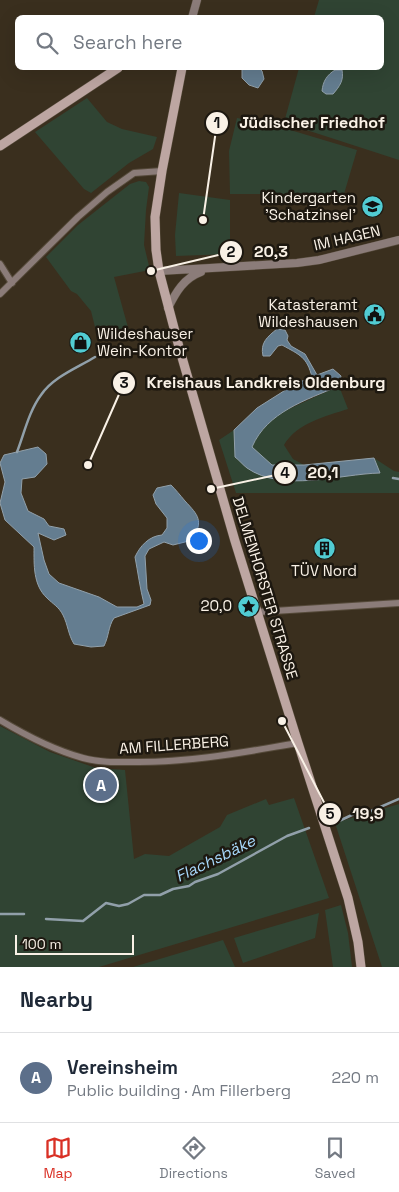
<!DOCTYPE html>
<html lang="en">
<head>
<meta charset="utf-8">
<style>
  body { margin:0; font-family:"Space Grotesk",sans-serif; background:#f6f6f7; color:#1f2937 }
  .scale { position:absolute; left:15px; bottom:12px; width:119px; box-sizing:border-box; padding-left:5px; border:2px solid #f9f1e6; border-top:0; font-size:14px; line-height:18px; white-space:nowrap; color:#f9f1e6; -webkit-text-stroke:4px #1d1810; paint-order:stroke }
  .you { position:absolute; left:198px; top:540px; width:18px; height:18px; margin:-12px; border:4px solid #fff; border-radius:50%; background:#1a73e8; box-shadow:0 0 0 8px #1a73e833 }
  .badge { display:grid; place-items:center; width:32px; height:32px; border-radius:50%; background:#d93025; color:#fff; font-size:16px; font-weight:700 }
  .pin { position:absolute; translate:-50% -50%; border:2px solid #fff; box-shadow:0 1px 5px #0006 }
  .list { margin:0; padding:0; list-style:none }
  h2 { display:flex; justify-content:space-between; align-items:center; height:65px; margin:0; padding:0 20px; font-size:21px }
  h2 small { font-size:16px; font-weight:400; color:#747a83 }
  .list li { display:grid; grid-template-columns:32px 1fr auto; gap:15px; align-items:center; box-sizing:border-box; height:90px; padding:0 20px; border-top:1px solid #e0e1e3 }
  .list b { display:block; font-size:19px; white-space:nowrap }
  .list p { margin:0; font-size:16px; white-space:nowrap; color:#747a83 }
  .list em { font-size:16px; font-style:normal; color:#747a83 }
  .icon { flex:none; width:28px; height:28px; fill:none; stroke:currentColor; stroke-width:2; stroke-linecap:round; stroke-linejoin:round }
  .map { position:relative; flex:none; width:399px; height:967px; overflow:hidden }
  .search { position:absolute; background:#fff; box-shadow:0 5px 20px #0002; left:15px; right:15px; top:15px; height:55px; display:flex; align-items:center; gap:12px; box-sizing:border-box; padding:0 18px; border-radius:8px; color:#747a83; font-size:19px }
  .sheet { height:155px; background:#fff }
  nav { display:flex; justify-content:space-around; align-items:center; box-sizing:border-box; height:70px; border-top:1px solid #e0e1e3; background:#fff; font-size:14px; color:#747a83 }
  nav a { display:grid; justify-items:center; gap:2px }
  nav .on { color:#d93025 }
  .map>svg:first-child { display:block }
  .green { fill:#304433 }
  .water { fill:#647d90; stroke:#91a0aa }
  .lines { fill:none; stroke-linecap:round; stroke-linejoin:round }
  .stream { stroke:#91a0aa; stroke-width:2.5 }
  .minor-casing { stroke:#554a3a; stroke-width:8 }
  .tertiary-casing { stroke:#554a3a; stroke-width:9 }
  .secondary-casing { stroke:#554a3a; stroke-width:10 }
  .minor { stroke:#8b7c79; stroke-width:6 }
  .tertiary { stroke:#8b7c79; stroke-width:8 }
  .secondary { stroke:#bda6a2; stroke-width:9 }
  .labels { text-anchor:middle; stroke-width:5; stroke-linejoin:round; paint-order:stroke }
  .poi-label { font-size:15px; fill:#f9f1e6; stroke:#1d1810; text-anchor:end }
  .street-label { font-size:15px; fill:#f9f1e6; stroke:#1d1810 }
  .water-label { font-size:16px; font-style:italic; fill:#a8d9fd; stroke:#1d1810 }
  .leader { fill:none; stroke:#f9f1e6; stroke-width:2 }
  .callout-dot { fill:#f9f1e6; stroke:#1d1810; stroke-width:2 }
  .mark-label { font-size:15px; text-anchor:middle; font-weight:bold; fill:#111 }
  .callout-label { font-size:16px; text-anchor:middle; font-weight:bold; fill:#f9f1e6; stroke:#1d1810; stroke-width:5; stroke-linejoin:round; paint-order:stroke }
</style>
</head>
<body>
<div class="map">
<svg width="399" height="967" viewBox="0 0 399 967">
  <rect width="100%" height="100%" fill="#3a2f1e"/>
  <path class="green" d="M319,0H399V160L288,124L285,119L299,68H382V18L314,17Z
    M87,98L107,122L122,129L157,137L153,149L129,163L91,193L84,189L35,132Z
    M237,118L277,126L357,150L344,194H230L229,151Z
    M139,181L146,182L149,187L146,210L144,245L150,270L114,277L129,331L97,335L91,311L77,294L71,291L46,257L78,225L130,184Z
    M179,193L230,200V254L176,256L175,235Z
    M339,386L348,409C326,416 297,423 284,445L293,459L304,465H272L251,447L259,431L280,413Z
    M234,430L236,457L247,468L285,481L380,473L374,458L394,471L399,472V493H236L219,440Z
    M0,726L50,752L96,768L125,770L134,859L145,854L169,856L220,827L227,815L266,799L269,805L294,798L329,898L99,967H0Z
    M399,804V967H382L335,823Z
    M341,905L348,933L352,967H333L325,910Z
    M319,913L315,938L243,963L234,938Z
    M223,940L235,967H133Z"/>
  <path class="water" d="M242,68H259L262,71L264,79L258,88L249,85L242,78Z
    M335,70H342C344,80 340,86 333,94H326L322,91C323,81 327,75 335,70Z
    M277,329L285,330L288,336L287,340L291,346L305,354L317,375L333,369L341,376L339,386C306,400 267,412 252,447L272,465H304L374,458L380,473C339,474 283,493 247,468C243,465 239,460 235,457L234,430L257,408L295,384L312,377C307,357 300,355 282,345L278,346L270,356H263C260,343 267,337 277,329Z
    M38,447L46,454L47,464L35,477L22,479L21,493L28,511L44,519L49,526L64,529L66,535L54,540L38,533L44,560L49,574L59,583L99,597L117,607H137L144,604C140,588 138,573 135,557C140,546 149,536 162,535L167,528V518L156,504L153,495L157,488L171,485C176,490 180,495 185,501C199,516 203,520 193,540L173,545L164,542L149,549L145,556L147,589L151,600L150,605L114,618C108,627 109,636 104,646L91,647L74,644C68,634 68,625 63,615C59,607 53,604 47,598C33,585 34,565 34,547L5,520L0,503L5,482L0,463L4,455Z"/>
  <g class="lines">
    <path class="stream" d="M17,452C24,434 29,411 41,395C53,377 77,368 95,357
      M393,478L399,479
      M339,821L354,814L371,811L399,799
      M0,914H24
      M46,919L83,921L106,903L119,906L128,904L144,895H160L173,889L189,886L195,882L218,874L287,836L309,828"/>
    <defs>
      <path id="minor" d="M0,264L12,283
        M0,294L78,217L107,192L134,173L162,171
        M258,612L399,603
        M0,720C25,735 54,750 83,758C101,763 120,762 139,762C194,762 244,752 298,743"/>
      <path id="tertiary" d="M192,18L197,0
        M159,271L297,263L319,260L399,240
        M168,308C176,292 184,278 201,272"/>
      <path id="secondary" d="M182,68L162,171L155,217L156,250L159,271L179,347L235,541L298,743L348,898L358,942L361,967
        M0,146L118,68"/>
    </defs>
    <use href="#minor" class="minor-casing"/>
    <use href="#tertiary" class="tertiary-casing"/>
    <use href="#secondary" class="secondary-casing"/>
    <use href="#minor" class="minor"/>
    <use href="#tertiary" class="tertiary"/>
    <use href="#secondary" class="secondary"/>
  </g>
  <defs>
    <symbol id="school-disc" viewBox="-11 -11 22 22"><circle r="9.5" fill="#51ccd3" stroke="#1d1810"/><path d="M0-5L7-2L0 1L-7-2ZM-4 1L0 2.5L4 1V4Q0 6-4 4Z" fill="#111"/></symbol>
    <symbol id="civic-disc" viewBox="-11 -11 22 22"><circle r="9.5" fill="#51ccd3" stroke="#1d1810"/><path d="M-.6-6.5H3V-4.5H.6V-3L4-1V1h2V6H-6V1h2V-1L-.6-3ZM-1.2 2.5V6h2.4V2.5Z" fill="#111"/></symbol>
    <symbol id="shop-disc" viewBox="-11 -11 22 22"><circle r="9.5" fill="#51ccd3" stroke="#1d1810"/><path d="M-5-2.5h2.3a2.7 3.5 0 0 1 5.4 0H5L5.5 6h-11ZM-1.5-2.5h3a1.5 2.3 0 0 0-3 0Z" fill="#111"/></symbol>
    <symbol id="building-disc" viewBox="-11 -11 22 22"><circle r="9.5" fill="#51ccd3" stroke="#1d1810"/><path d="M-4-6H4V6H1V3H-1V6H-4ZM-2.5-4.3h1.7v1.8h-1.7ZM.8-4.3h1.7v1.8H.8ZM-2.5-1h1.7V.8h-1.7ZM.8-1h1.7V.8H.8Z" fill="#111"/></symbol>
    <symbol id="sight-disc" viewBox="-11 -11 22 22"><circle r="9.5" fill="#51ccd3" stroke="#1d1810"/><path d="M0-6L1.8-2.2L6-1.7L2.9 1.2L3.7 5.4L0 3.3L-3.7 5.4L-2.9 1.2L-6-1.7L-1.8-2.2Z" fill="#111"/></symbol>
  </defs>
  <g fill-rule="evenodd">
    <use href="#school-disc" x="360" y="194" width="25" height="25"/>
    <use href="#civic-disc" x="362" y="302" width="25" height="25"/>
    <use href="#shop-disc" x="68" y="330" width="25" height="25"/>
    <use href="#building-disc" x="312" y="536" width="25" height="25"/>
    <use href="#sight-disc" x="236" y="594" width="25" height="25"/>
  </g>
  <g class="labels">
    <g class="poi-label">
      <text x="356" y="203">Kindergarten<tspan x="356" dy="17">'Schatzinsel'</tspan></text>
      <text x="358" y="310">Katasteramt<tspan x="358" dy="17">Wildeshausen</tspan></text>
      <text x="97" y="339" text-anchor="start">Wildeshauser<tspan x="97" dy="17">Wein-Kontor</tspan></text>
      <text x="324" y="576" text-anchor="middle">TÜV Nord</text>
      <text x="232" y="611">20,0</text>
    </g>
    <g class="street-label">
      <text transform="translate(347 238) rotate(-13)" y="5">IM HAGEN</text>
      <text transform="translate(265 588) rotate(73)" y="5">DELMENHORSTER STRASSE</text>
      <text transform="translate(174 745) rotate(-4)" y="5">AM FILLERBERG</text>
    </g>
    <g class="water-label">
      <text transform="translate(215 858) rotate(-26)" y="6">Flachsbäke</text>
    </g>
  </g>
  <path class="leader" d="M203 220L217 123M151 271L231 252M88 465L124 383M211 489L285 473M282 721L330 814"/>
  <g class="callout-dot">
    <circle cx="203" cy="220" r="5"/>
    <circle cx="151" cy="271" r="5"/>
    <circle cx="88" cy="465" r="5"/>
    <circle cx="211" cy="489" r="5"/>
    <circle cx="282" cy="721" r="5"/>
    <circle cx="217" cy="123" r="12"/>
    <circle cx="231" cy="252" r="12"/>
    <circle cx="124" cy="383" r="12"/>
    <circle cx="285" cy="473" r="12"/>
    <circle cx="330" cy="814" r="12"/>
  </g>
  <g class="mark-label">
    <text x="217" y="128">1</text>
    <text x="231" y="257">2</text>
    <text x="124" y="388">3</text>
    <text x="285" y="478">4</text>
    <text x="330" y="819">5</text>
  </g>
  <g class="callout-label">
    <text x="312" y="128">Jüdischer Friedhof</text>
    <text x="271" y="257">20,3</text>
    <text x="266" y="388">Kreishaus Landkreis Oldenburg</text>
    <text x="323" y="478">20,1</text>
    <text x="368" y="819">19,9</text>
  </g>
</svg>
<div class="scale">100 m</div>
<div class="you"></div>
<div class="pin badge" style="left:101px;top:785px;background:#5c6f8a">A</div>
<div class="search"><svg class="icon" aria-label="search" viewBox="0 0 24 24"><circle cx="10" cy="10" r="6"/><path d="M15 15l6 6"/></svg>Search here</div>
</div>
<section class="sheet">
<h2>Nearby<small></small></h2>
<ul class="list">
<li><span class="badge" style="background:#5c6f8a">A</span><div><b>Vereinsheim</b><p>Public building · Am Fillerberg</p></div><em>220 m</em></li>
</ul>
</section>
<nav>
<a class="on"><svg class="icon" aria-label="map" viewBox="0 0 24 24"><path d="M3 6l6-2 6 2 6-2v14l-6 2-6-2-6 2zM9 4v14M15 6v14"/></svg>Map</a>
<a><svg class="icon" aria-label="directions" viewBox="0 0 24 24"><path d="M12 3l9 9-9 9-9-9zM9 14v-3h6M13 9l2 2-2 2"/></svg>Directions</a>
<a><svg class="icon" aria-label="saved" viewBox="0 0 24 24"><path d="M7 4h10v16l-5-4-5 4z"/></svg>Saved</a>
</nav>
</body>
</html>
